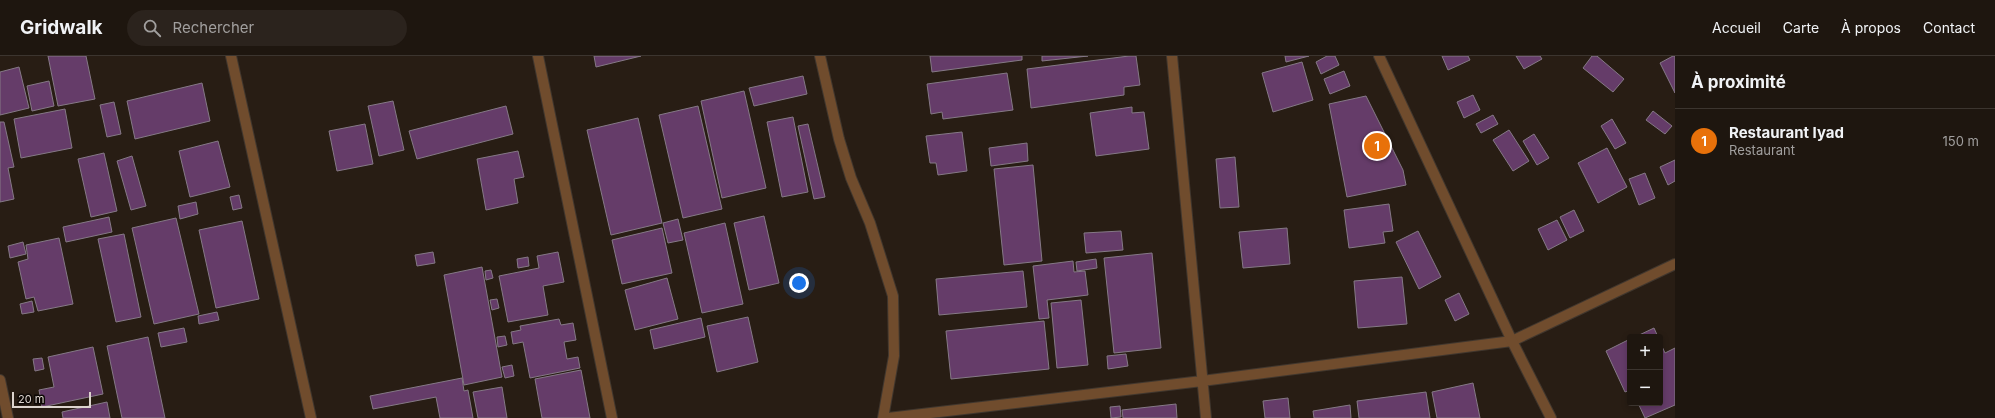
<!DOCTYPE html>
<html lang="fr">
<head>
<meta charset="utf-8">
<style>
  body { margin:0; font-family:Inter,sans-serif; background:#2b231d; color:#f1f3f6 }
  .controls { position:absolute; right:12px; bottom:12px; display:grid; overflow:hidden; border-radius:4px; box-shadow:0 2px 6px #0003 }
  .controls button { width:36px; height:36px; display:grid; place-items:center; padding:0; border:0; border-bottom:1px solid #3c352f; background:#1e160f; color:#f1f3f6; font:20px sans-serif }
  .scale { position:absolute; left:12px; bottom:10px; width:79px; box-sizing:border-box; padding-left:4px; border:2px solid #dcd4ce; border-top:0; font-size:11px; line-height:14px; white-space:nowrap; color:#dcd4ce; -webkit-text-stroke:3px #0d0805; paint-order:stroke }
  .you { position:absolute; left:799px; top:227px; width:14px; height:14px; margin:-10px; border:3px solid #fff; border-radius:50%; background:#1a73e8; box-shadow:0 0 0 6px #1a73e833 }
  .badge { display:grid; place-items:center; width:26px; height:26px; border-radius:50%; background:#7c3aed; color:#fff; font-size:13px; font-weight:700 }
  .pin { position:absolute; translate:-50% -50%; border:2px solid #fff; box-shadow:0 1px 4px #0006 }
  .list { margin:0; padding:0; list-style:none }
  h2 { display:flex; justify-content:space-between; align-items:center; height:52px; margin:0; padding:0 16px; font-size:17px }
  h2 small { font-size:13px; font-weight:400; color:#a19f9e }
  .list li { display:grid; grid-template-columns:26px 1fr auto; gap:12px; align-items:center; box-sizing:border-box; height:64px; padding:0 16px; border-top:1px solid #3c352f }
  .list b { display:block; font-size:15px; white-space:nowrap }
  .list p { margin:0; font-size:13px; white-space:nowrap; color:#a19f9e }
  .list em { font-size:13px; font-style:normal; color:#a19f9e }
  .icon { flex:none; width:22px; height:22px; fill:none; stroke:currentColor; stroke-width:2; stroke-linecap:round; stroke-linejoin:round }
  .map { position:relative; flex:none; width:1675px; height:362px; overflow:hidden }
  header { display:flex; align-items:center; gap:24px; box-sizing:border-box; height:56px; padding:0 20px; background:#1e160f; border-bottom:1px solid #3c352f }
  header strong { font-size:19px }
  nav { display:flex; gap:22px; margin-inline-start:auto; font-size:14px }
  .search { width:280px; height:36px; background:#2b231d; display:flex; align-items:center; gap:10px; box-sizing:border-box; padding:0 14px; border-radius:22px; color:#a19f9e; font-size:15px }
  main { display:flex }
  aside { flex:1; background:#1e160f }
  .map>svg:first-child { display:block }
  .building { fill:#653c69; stroke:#857986 }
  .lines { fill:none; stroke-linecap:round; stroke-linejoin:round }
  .minor-casing { stroke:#41372e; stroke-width:12 }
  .tertiary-casing { stroke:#41372e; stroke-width:12 }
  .minor { stroke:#704c2d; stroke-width:10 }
  .tertiary { stroke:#704c2d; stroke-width:10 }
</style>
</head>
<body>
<header>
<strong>Gridwalk</strong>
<div class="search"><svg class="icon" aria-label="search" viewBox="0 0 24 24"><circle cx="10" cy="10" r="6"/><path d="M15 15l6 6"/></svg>Rechercher</div>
<nav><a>Accueil</a><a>Carte</a><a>À propos</a><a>Contact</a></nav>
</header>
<main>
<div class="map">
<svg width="1675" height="362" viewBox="0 0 1675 362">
  <rect width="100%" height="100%" fill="#281d14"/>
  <path class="building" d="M48,0H86L95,43L58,50Z
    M594,0H641L596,11Z
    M930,0H1022V4L932,16Z
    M1042,0H1088L1042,5Z
    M1129,0H1136L1140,29L1124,31V39L1031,52L1027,13Z
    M1285,0H1309L1286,6Z
    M1327,0H1335L1339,9L1321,18L1316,6Z
    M1442,0H1468L1470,4L1448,14Z
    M1516,0H1540L1542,3L1524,13Z
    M1592,0H1597L1624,23L1613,36L1583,12Z
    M1673,0H1675V37L1660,7Z
    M1302,6L1313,44L1273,56L1262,17Z
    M19,11L29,52L0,59V16Z
    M1344,15L1350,30L1330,38L1324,23Z
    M1007,17L1013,54L943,63L942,56L931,58L927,28Z
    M803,20L807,38L754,50L749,32Z
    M49,25L54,50L32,55L27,30Z
    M202,27L210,65L135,83L127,45Z
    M744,35L766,132L722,142L701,45Z
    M1473,39L1480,54L1464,62L1457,46Z
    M1366,40L1403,114L1406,129L1347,141L1329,48Z
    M393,45L404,94L379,100L368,50Z
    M114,46L121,78L107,81L100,49Z
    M506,50L513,78L417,103L409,75Z
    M698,50L722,153L683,162L659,59Z
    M1132,51V57L1144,56L1149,93L1096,100L1090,57Z
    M65,53L72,92L21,102L14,63Z
    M1653,55L1672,70L1665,78L1646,64Z
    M1493,59L1498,68L1481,77L1476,68Z
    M793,61L808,136L782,141L767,66Z
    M638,62L662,167L611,179L587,74Z
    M1612,63L1626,87L1615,93L1601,70Z
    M0,66H4L14,111L8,112L14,143L0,146Z
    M365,68L373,108L337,115L329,75Z
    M808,68L825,141L814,143L798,70Z
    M1509,74L1529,105L1513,115L1493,84Z
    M962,76L967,115L938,119L936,107H930L926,80Z
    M1534,78L1549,102L1537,109L1523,85Z
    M218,85L230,131L190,141L179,95Z
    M1027,87L1028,105L991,110L989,92Z
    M1607,92L1627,131L1598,147L1578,107Z
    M518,95L524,121L514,123L518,147L486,154L477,103Z
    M104,97L117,155L91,161L78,103Z
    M132,100L146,150L131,154L117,105Z
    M1235,101L1239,151L1220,152L1216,103Z
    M1675,104V125L1668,129L1660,111Z
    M1033,109L1042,205L1004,209L994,113Z
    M1645,117L1655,142L1639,149L1629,123Z
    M239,139L242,152L233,154L230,141Z
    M196,146L198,158L180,163L178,150Z
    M1389,148L1393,175L1383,176L1385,187L1349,192L1344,154Z
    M1574,154L1584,175L1570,182L1560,161Z
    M764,160L779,227L749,234L734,167Z
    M109,161L112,176L66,186L63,171Z
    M176,162L199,258L154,268L132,172Z
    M678,163L683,184L668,187L663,167Z
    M1557,164L1567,184L1548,194L1538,173Z
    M242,165L259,243L216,252L199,174Z
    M725,167L743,248L702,257L684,177Z
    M662,172L672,217L622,228L612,184Z
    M1287,172L1290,208L1243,212L1239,176Z
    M1121,175L1123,194L1086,197L1084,177Z
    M1418,175L1441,221L1419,233L1396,186Z
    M124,178L141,261L116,266L98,183Z
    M59,182L73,248L38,255L34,241L26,243L18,206L28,203L26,189Z
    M23,186L26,198L10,202L8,190Z
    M433,196L435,207L417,210L415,199Z
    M558,196L564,226L543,230L548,259L508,266L499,220L539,212L537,200Z
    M1152,197L1161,292L1114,297L1104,202Z
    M528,201L529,210L518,212L517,203Z
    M1096,203L1097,212L1077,215L1076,206Z
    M1073,205L1074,216L1085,215L1088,239L1047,244L1049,262L1039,263L1033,210Z
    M482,211L502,321L464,329L444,219Z
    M491,214L493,222L486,224L485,215Z
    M1023,215L1027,251L939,259L936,223Z
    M1402,221L1407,268L1358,272L1354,225Z
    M667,222L678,263L635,274L625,234Z
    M1459,237L1469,258L1455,265L1445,244Z
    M497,243L499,252L492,254L490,244Z
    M1081,244L1088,309L1057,312L1051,247Z
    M32,245L34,256L22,258L20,248Z
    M217,256L219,264L199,268L198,260Z
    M748,261L758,306L717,316L707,270Z
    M701,262L705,281L654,293L650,274Z
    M559,263L561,269L573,267L576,284L564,286L567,303L578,301L580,312L530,322L523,286L513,288L511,276L521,274L520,270Z
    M1044,265L1049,313L951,323L946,275Z
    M184,272L187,286L161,291L158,277Z
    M1654,272L1658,281H1635Z
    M505,280L507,289L498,291L497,281Z
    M148,281L165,362H122L107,290Z
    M1630,283V334L1625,336L1606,295Z
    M1660,286L1665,297L1675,292V349L1645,362L1638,347H1660Z
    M93,291L103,338L42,351L39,334L54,331L48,301Z
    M1126,298L1128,310L1108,313L1107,300Z
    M42,302L44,313L35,315L33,303Z
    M512,309L514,320L505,322L502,311Z
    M581,314L590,362H542L535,323Z
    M462,322L464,335L468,334L473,362H440L436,341L373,353L370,340Z
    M1473,327L1480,362H1437L1432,336Z
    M502,331L507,362H478L473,336Z
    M1426,336L1430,362H1359L1357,345Z
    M1288,342L1290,362H1265L1263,345Z
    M107,346L110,362H63L62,356Z
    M1176,348L1177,362H1123L1122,354Z
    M1350,349L1351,362H1314L1313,355Z
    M1120,350L1121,361L1111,362L1110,351Z"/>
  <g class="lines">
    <defs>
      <path id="minor" d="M231,0L311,362
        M538,0L612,362
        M820,0L839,83L851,122L870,167L893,240L894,300L883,362
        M1172,0L1206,362
        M0,324L8,362
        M888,362L1202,325L1512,285L1675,208"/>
      <path id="tertiary" d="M1379,0L1512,285L1551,362"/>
    </defs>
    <use href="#minor" class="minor-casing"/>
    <use href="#tertiary" class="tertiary-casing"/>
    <use href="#minor" class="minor"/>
    <use href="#tertiary" class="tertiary"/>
  </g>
</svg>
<div class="controls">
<button>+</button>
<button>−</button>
</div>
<div class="scale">20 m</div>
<div class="you"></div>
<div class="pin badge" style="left:1377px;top:90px;background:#e8710a">1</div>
</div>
<aside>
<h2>À proximité<small></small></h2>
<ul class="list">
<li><span class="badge" style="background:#e8710a">1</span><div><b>Restaurant Iyad</b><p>Restaurant</p></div><em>150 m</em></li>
</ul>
</aside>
</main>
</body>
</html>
